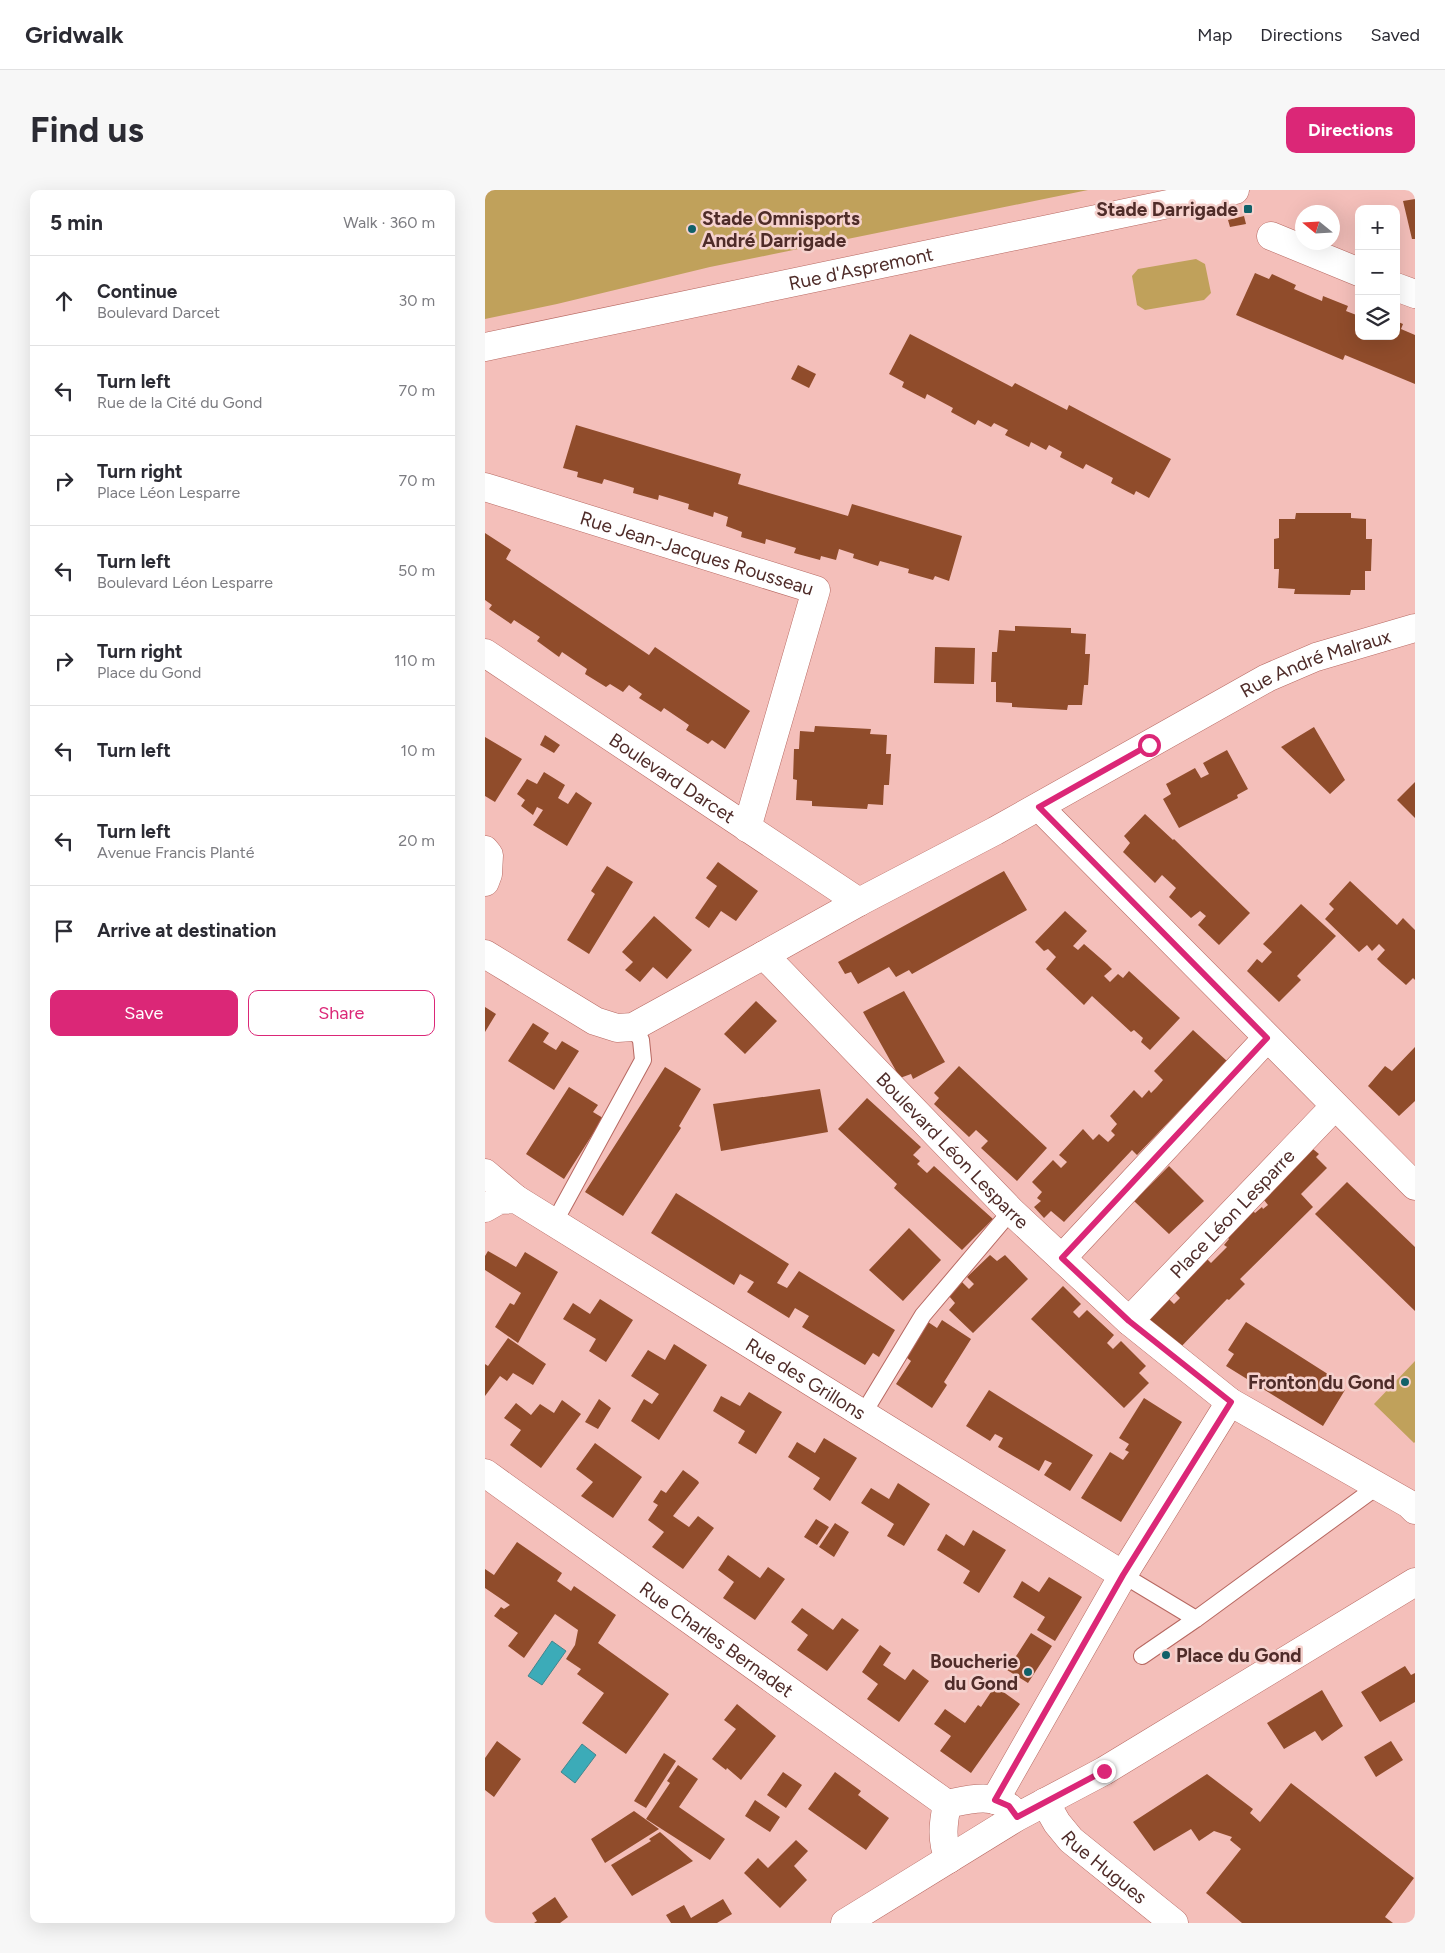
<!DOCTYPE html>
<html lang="en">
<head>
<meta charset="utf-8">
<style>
  body { margin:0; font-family:Figtree,sans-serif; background:#f7f7f7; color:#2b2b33 }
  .controls { position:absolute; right:15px; top:15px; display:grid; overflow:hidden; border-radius:10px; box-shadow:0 5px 20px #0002 }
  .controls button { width:45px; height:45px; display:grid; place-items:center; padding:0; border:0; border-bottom:1px solid #e1e1e2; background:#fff; color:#2b2b33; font:25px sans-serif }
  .compass { position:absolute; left:810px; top:15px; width:45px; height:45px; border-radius:50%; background:#fff; box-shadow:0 5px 20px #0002; rotate:288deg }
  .stop { position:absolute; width:15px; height:15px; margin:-11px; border:4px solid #db2777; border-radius:50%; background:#fff }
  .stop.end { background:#db2777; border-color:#fff; box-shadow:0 1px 5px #0008 }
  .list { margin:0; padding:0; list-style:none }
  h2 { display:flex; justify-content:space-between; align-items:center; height:65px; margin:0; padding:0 20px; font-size:21px }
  h2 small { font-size:16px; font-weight:400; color:#7c7c81 }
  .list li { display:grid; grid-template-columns:32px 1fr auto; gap:15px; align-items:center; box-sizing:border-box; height:90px; padding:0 20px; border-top:1px solid #e1e1e2 }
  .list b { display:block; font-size:19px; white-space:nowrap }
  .list p { margin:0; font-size:16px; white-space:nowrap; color:#7c7c81 }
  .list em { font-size:16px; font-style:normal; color:#7c7c81 }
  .actions { display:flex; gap:10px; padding:15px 20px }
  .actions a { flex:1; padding:11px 0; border:1px solid #db2777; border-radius:10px; text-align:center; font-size:18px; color:#db2777 }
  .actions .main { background:#db2777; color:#fff }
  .icon { flex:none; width:28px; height:28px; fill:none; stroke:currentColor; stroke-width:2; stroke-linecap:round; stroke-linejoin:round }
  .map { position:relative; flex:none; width:930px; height:1733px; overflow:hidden; border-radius:10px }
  header { display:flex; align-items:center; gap:30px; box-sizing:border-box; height:70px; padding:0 25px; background:#fff; border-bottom:1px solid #e1e1e2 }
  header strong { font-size:24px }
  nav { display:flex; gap:28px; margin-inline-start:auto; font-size:18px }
  .intro { display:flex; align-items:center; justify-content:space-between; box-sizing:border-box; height:120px; padding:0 30px }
  h1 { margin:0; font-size:35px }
  .button { padding:12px 22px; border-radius:10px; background:#db2777; color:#fff; font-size:18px; font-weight:700 }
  main { display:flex; gap:30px; padding:0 30px }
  aside { flex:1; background:#fff; border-radius:10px; box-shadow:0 5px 20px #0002 }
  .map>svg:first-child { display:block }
  .green { fill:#c0a15b }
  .water { fill:#3cabb8; stroke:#42858d }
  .building { fill:#904c2b }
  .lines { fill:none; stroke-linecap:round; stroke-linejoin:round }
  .lane-casing { stroke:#b76861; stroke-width:18 }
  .street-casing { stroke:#b76861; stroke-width:29 }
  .secondary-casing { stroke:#b76861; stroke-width:29 }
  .lane { stroke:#fff; stroke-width:16 }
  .street { stroke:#fff; stroke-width:28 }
  .secondary { stroke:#fff; stroke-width:28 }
  .route { stroke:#db2777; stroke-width:6 }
  .poi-dot { fill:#116169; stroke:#f5d1cd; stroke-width:2 }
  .labels { text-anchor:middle; stroke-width:5; stroke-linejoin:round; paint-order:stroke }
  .poi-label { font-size:19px; font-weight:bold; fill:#4f2c29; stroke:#f5d1cd; text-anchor:end }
  .street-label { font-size:19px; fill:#4f2c29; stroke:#f5d1cd }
</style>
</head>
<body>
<header>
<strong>Gridwalk</strong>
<nav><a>Map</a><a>Directions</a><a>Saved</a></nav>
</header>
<div class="intro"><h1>Find us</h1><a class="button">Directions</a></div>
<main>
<aside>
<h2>5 min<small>Walk · 360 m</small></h2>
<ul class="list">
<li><svg class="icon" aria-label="ahead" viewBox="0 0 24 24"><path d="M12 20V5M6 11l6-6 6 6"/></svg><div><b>Continue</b><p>Boulevard Darcet</p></div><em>30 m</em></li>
<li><svg class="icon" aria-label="left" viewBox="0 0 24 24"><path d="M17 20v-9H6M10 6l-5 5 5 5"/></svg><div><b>Turn left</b><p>Rue de la Cité du Gond</p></div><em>70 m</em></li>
<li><svg class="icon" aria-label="right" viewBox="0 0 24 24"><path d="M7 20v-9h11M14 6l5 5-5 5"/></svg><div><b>Turn right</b><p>Place Léon Lesparre</p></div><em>70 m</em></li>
<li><svg class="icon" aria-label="left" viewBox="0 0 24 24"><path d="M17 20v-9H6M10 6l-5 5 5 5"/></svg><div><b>Turn left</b><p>Boulevard Léon Lesparre</p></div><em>50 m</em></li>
<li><svg class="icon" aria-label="right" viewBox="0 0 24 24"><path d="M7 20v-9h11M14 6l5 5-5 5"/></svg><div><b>Turn right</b><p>Place du Gond</p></div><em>110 m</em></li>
<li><svg class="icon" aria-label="left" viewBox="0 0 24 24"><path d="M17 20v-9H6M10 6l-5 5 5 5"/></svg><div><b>Turn left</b></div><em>10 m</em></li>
<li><svg class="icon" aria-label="left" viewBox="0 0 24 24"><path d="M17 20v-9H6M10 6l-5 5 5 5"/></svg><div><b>Turn left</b><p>Avenue Francis Planté</p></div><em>20 m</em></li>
<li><svg class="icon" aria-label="arrive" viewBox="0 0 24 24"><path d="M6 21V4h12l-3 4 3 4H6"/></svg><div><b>Arrive at destination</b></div></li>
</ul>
<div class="actions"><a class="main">Save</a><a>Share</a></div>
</aside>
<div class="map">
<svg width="930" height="1733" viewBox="0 0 930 1733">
  <rect width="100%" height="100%" fill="#f4bfba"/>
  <path class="green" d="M0,0H603L225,77L72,114L0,129Z
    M711,69L720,74L726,103L719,110L660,120L652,115L647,86L653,79Z
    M930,1171V1252L929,1253L889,1214Z"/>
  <path class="water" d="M67,1451L81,1461L57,1495L43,1486Z
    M97,1554L111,1565L90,1593L76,1582Z"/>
  <path class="building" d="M930,9V49H927L918,11Z
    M759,26L761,34L745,37L743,30Z
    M770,83L784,89L787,84L811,95L809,99L837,111L838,106L863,116L861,121L874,126V146H911V131L918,134L916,139L930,145V194L860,165L858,170L751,125Z
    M425,144L527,197L530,193L582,220L584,215L686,269L664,308L651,301L649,305L626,293L628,288L601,274L598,279L575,267L577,262L564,255L561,260L546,252L544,257L520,245L523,240L509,233L506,237L493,230L490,235L466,222L468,218L442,204L440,209L417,197L419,192L404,184Z
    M313,175L331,184L324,198L306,189Z
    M91,235L256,284L253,294L363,326L367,314L477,346L464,391L450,386L448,390L423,383L424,379L395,371L393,376L368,368L369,364L354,359L351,370L336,366L335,370L309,363L311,358L281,349L280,354L256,347L257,342L241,336L243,327L229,322L228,327L203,319L204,314L174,305L173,310L148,303L149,298L119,289L117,294L92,287L93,282L78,278Z
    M811,323H866V328L881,329V349H887L886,381H880V400H866L865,405L809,404L810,399L793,398L794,379H789V349L794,348V329H810Z
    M0,343L26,360L21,369L164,465L170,457L265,521L240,559L227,550L223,554L201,540L204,535L179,518L176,522L154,508L157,504L144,495L138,502L125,494L121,497L100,484L102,479L77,462L74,467L52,451L55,447L29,430L26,434L4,419L7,415L0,410Z
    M530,436L586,438V443L601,444L600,464H605L603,495H599L597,515H583L582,520L527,517V513L511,512V492H506L507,462H512L514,440L530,441Z
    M450,457L490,458L489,494L449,493Z
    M330,536L386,539L385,544L402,545L401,564H406L404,595H399L398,615L383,614L382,619L327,616V611L311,610L312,590L308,589L309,559H314L315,541L329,542Z
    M829,537L860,590L845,604L796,557Z
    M60,545L75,555L69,563L55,555Z
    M0,547L37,569L10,612L0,606Z
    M742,560L763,599L752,605L753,608L694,638L678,609L686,604L681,594L710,578L716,588L724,584L718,573Z
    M59,582L80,595L73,608L83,614L91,602L107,613L82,656L48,635L58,620L52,617L48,625L36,616L40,610L32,604L42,589L52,594Z
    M930,592V628L912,610Z
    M660,624L688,650L689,649L765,723L734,755L713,735L721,726L715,721L706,728L684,707L691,698L677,685L670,693L638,662L645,653L639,646Z
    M233,672L273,701L251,731L236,721L224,738L210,728L232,696L221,688Z
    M122,676L148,692L104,764L82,750L110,704L106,701Z
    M519,681L542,720L427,784L424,780L411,787L404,777L373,794L366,782L360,784L353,772Z
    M865,691L912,735L918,728L930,740V790L928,788L921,795L897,774L892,769L900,760L894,754L887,761L882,755L874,762L840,729L849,719L844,714Z
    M816,714L851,746L812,786L816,790L794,812L762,781L772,769L777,773L787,762L778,754Z
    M580,721L602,741L588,756L593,760L599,754L622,774L627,779L619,786L625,792L633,784L638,788L644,781L695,828L665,860L656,852L658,848L649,840L646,842L607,806L599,815L561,779L571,767L563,759L559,761L550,752Z
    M169,726L207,760L182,789L168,777L155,792L140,780L148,772L137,762Z
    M419,801L460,872L428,889L426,884L415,888L378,822Z
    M271,811L292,831L260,864L239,844Z
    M0,817L11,824L0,842Z
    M48,833L64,843L58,852L71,860L77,851L94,861L69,900L23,871Z
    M708,840L742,871L652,965L647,960L579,1032L566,1021L559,1028L549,1017L556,1011L552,1008L557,1002L547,992L568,970L576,978L582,972L574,965L598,939L608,950L614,944L623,952L630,945L626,941L632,934L625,926L649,900L657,908L664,900L666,903L672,897L678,890L669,881Z
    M930,857V911L914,926L883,896L900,876L907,881Z
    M474,876L562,958L532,991L496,958L503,951L491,940L484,947L449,914L454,908L449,903Z
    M180,877L216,899L194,936L196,938L138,1026L100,1002Z
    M84,897L113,915L108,922L118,928L79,989L41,964Z
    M335,899L343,942L236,961L228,914Z
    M382,908L436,957L428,965L435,971L432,974L442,983L449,976L508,1029L477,1060L409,998L412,994L353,939Z
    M823,955L834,964L831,967L842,978L816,1004L828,1017L755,1089L760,1094L744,1110L742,1109L692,1161L659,1128L680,1105L689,1114L695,1108L685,1097L718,1065L726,1073L742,1057L739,1055L744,1049L736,1040L762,1014L770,1023L777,1017L778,1019L783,1015L775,1005Z
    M684,976L719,1011L684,1044L649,1011Z
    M862,992L930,1057V1121L830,1024Z
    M191,1003L304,1074L292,1093L302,1098L314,1081L410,1140L394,1167L388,1163L380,1175L317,1137L324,1126L310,1118L304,1128L262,1102L269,1092L255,1084L249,1095L166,1043Z
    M424,1038L456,1070L418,1111L384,1080Z
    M3,1061L31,1077L40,1062L73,1082L33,1153L10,1137L25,1113L29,1115L36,1103L0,1080V1066Z
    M505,1065L512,1071L520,1065L543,1089L488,1143L464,1120L470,1113L464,1106L477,1092L484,1099L489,1094L482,1087Z
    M578,1096L596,1114L588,1122L594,1128L602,1120L629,1145L622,1153L628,1159L636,1151L661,1176L654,1183L664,1193L639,1218L546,1129Z
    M115,1109L148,1130L121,1172L104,1161L111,1149L78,1129L88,1113L105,1124Z
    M457,1130L486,1149L459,1192L462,1195L447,1218L411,1194L426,1171L421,1167L443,1132L452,1138Z
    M761,1132L849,1188L846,1192L860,1200L838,1236L741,1176L749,1164L743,1160Z
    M23,1148L61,1174L48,1195L28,1183L22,1191L15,1186L0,1206V1174L3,1176Z
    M189,1154L222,1175L174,1250L146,1231L159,1209L167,1214L174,1204L146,1186L163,1160L180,1170Z
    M504,1200L608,1265L585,1301L559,1285L567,1273L560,1270L554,1281L513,1257L518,1248L510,1244L505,1251L481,1236Z
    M264,1202L297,1222L271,1264L253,1253L260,1241L228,1221L236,1206L255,1216Z
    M659,1208L697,1232L636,1332L596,1308L625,1262L638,1270L644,1262L640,1260L644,1254L634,1248Z
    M114,1209L126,1218L113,1239L100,1232Z
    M77,1210L96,1224L56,1278L25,1255L36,1240L19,1228L31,1213L46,1225L55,1214L69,1223Z
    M339,1248L372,1268L345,1311L328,1299L335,1288L303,1267L312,1252L330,1263Z
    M110,1253L157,1287L128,1328L96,1306L108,1292L91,1279Z
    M198,1280L213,1291L214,1293L188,1326L204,1337L213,1326L229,1338L198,1379L167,1357L179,1342L163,1330L173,1315L168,1312L176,1300L181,1303Z
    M413,1293L445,1314L419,1356L402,1346L409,1334L376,1313L386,1298L404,1309Z
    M331,1329L344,1337L332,1355L319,1347Z
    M350,1333L364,1342L349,1367L334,1357Z
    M488,1340L521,1360L494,1403L478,1393L485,1381L452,1360L461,1344L479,1356Z
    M32,1352L77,1383L72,1391L86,1401L89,1396L131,1425L113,1453L184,1504L141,1564L97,1533L119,1503L92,1484L96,1479L81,1469L90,1455L93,1440L70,1424L39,1468L23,1456L33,1443L9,1426L16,1417L19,1419L25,1415L0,1398V1379L9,1385Z
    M243,1365L275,1388L283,1377L300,1389L270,1430L238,1408L249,1392L233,1380Z
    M564,1387L597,1407L570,1451L552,1440L560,1427L528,1407L537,1391L554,1402Z
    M317,1418L348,1440L357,1428L374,1440L342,1481L312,1460L323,1445L306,1432Z
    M546,1443L567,1456L543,1493L522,1480Z
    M395,1455L406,1463L398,1475L420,1490L428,1479L444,1491L414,1532L382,1509L393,1494L377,1482Z
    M920,1476L926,1485L930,1483V1512L895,1532L876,1502Z
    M510,1496L535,1514L486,1583L455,1561L466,1546L449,1534L460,1519L480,1533L493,1515L496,1517Z
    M837,1500L858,1536L837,1551L830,1541L799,1559L782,1533Z
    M252,1514L291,1546L256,1590L242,1578L241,1580L227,1569L251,1539L239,1530Z
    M12,1551L36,1569L9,1607L0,1600V1568Z
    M906,1551L918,1570L891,1587L879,1567Z
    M179,1563L191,1571L161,1618L149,1611Z
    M193,1575L213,1589L194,1617L240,1649L225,1670L161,1629L185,1593L182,1591Z
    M298,1582L317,1595L301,1618L282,1605Z
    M350,1582L376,1601L373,1605L404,1628L381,1660L323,1619Z
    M722,1584L768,1619L765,1623L775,1632L806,1593L929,1688L900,1727L908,1733H757L721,1703L756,1659L745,1650L747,1647L729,1641L714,1651L706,1639L669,1661L648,1632Z
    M270,1610L295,1627L285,1642L260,1626Z
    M149,1621L174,1639L120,1673L106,1649Z
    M175,1642L208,1671L147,1706L126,1675L166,1651L164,1649Z
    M311,1650L323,1661L309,1676L322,1690L295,1718L259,1683L273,1668L283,1678Z
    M70,1707L83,1727L75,1733H49L52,1731L47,1723Z
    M238,1709L247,1724L232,1733H186L181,1725L199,1715L206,1728Z"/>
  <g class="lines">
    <defs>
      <path id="lane" d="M69,1033L158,870L156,850L148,837
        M378,1224L438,1125L526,1021
        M638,1385L711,1429
        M657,1466L711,1429L893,1296"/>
      <g id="street">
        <path d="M786,46L874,82"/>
        <path d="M911,97L930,104"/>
        <path id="s1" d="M0,297L331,400L262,638"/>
        <path id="s2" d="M0,463L374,712"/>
        <path d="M554,617L930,996"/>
        <path d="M0,660L4,665L3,684L0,692"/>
        <path id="s3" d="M0,764L110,831L132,838L148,837L279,765L526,1021L644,1131L745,1212L924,1314L930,1320"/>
        <path id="s4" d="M279,765L374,712L510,641L782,488L831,467L930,438"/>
        <path d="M0,983L31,1009"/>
        <path id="s5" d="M0,1018L14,1010L31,1009L638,1385"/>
        <path d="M577,1068L782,848"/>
        <path id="s6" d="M644,1131L850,916"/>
        <path id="s7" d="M0,1283L462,1614"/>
        <path d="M510,1610L638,1385L745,1212"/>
        <path id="s8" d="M560,1612L572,1633L586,1650L689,1733"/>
        <path d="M464,1669C456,1650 458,1634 462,1614C482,1610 509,1602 526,1619"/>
      </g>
      <g id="secondary">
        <path id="s9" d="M0,157L750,0"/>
        <path d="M360,1733L532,1627L619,1581L930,1392"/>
      </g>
    </defs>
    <use href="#lane" class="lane-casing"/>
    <use href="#street" class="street-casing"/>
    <use href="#secondary" class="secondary-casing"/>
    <use href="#lane" class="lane"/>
    <use href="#street" class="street"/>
    <use href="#secondary" class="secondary"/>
  </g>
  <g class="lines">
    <path class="route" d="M619,1581L532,1627L524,1616L510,1610L638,1385L746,1212L644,1131L577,1068L782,848L554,617L664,555"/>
  </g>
  <g class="poi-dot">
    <rect x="758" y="14" width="10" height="10" rx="2.5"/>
    <circle cx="207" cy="39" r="5"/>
    <circle cx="920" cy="1192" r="5"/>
    <circle cx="681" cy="1465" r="5"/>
    <circle cx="543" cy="1482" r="5"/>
  </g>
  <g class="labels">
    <g class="poi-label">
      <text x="753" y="26">Stade Darrigade</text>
      <text x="217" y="35" text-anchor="start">Stade Omnisports<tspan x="217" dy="22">André Darrigade</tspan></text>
      <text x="910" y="1199">Fronton du Gond</text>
      <text x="691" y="1472" text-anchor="start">Place du Gond</text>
      <text x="533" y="1478">Boucherie<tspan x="533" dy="22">du Gond</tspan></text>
    </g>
    <g class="street-label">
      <text dy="7" stroke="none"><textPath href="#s9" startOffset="384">Rue d'Aspremont</textPath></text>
      <text dy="7" stroke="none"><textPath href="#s1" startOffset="222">Rue Jean-Jacques Rousseau</textPath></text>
      <text dy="7" stroke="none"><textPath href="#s4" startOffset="625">Rue André Malraux</textPath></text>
      <text dy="7" stroke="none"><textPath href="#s2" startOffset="225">Boulevard Darcet</textPath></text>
      <text dy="7" stroke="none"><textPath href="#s3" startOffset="589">Boulevard Léon Lesparre</textPath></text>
      <text dy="7" stroke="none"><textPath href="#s6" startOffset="149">Place Léon Lesparre</textPath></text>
      <text dy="7" stroke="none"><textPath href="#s5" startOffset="374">Rue des Grillons</textPath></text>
      <text dy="7" stroke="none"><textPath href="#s7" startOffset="285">Rue Charles Bernadet</textPath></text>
      <text dy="7" stroke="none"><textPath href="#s8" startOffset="89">Rue Hugues</textPath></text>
    </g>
  </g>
</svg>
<div class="controls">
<button>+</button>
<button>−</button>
<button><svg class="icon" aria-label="layers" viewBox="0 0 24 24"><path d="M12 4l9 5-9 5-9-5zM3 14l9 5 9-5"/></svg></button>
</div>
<svg class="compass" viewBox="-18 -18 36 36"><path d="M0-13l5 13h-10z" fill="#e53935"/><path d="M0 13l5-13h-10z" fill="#7c7c81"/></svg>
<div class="stop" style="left:664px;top:555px"></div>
<div class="stop end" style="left:619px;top:1581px"></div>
</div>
</main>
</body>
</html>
